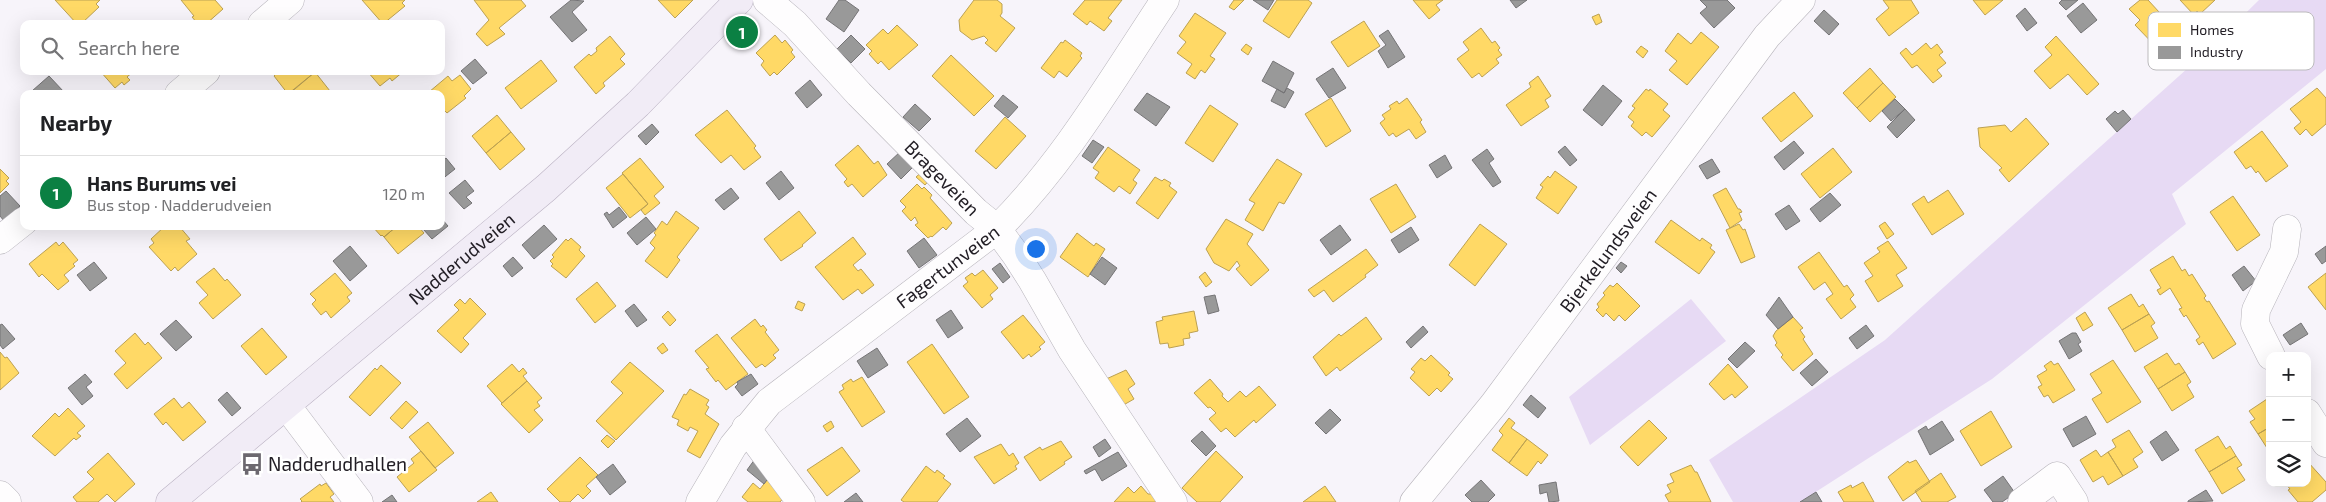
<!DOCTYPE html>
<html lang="en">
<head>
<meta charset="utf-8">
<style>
  body { margin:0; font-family:"Exo 2",sans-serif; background:#f6f6f6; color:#202124 }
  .controls { position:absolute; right:15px; bottom:15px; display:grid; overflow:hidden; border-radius:10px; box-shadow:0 5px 20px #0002 }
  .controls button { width:45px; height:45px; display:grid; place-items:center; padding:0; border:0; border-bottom:1px solid #e0e0e0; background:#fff; color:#202124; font:25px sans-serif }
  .you { position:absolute; left:1035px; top:248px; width:18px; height:18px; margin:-12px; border:4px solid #fff; border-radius:50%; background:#1a73e8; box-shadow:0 0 0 8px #1a73e833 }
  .badge { display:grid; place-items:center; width:32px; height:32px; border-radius:50%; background:#0b8043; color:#fff; font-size:16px; font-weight:700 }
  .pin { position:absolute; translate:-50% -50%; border:2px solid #fff; box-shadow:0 1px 5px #0006 }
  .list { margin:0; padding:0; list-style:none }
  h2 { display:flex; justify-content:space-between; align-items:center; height:65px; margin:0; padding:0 20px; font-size:21px }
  h2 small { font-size:16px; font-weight:400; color:#757577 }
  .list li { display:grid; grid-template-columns:32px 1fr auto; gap:15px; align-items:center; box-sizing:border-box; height:75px; padding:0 20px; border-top:1px solid #e0e0e0 }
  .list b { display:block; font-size:19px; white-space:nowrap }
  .list p { margin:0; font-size:16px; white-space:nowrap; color:#757577 }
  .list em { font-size:16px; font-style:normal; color:#757577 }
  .icon { flex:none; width:28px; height:28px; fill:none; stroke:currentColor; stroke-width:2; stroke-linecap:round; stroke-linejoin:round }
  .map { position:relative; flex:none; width:2326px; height:502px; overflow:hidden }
  .search { position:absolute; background:#fff; box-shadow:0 5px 20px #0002; left:20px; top:20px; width:425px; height:55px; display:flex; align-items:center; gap:12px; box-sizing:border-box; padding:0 18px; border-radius:10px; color:#757577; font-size:19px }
  .panel { position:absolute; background:#fff; box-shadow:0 5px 20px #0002; left:20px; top:90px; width:425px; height:140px; border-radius:10px }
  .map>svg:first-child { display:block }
  .green { fill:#e7daf4 }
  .homes { fill:#ffd966; stroke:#bca152 }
  .industry { fill:#999; stroke:#757476 }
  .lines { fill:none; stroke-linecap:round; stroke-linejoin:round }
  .minor-casing { stroke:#b6b3ba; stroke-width:29 }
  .major-casing { stroke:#bab1c2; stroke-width:29 }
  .minor { stroke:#fefdfe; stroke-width:28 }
  .major { stroke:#f1ecf6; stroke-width:28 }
  .labels { text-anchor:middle; stroke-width:5; stroke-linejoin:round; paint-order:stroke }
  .street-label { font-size:19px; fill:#211d24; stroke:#fff }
  .poi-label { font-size:19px; fill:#211d24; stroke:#fff; text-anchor:start }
  .key { fill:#fff; stroke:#bcbbbd; stroke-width:1 }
  .key-label { font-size:14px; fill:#211d24 }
</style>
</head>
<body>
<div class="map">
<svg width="2326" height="502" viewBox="0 0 2326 502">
  <rect width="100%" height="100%" fill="#f7f4fa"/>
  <path class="green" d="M2259,0H2326V69L2172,194L2186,224L1992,379L1800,502H1733L1709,460L1885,340L2208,50Z
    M1691,299L1726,341L1590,445L1569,397Z"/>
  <path class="homes" d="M55,0H100L96,4L99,7L81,24H77Z
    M181,0H215L223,9L206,24H198L192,17L194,16Z
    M362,0H405L402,3L405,6L383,24Z
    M474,0H521L526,6L499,28L505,34L487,46L476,34L489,20Z
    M658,0H693L675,18Z
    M974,0H997L1002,4V13L1000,16L1015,28L996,52L985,43L988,40L984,36L972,40L960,31L959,20Z
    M1085,0H1122L1108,18L1112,21L1104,31L1090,21L1087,25L1073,14Z
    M1234,0H1244L1234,10L1229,7Z
    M1277,0H1308L1312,3L1289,38L1263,21Z
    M1413,0H1443L1436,5L1440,10L1429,19Z
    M1883,0H1911L1919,13L1889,36L1876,19L1889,8Z
    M1973,0H2003L1985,15Z
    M2140,0H2148L2171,25L2168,28L2179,39L2163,54L2135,25L2140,20L2129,9Z
    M2180,0H2215L2200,14L2197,11L2194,15Z
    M1195,13L1226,33L1210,56L1215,59L1205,73L1201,70L1195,79L1186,73L1192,64L1177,53L1186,42L1179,36Z
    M1599,14L1602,22L1596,25L1592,17Z
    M1364,21L1380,46L1348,67L1331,42Z
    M897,25L918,45L889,70L881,61L878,64L869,54L872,51L866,45L883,29L888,34Z
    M1481,28L1492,43L1495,41L1500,48L1498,50L1502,55L1496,59L1499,63L1482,77L1479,73L1472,78L1457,59L1469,50L1463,42Z
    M1701,32L1719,47L1687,85L1669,70L1677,61L1665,51L1678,33L1691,44Z
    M775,35L782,43L785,40L793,50L791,52L795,57L777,75L774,72L770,76L761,65L764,61L756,53Z
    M610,36L625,54L620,59L625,64L603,83L605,86L596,94L574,67L589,54L591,56L597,51L596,48Z
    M2056,36L2099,84L2087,95L2068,74L2050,89L2034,71L2052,55L2045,47Z
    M1065,40L1082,53L1080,56L1082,58L1067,77L1059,71L1054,78L1041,68L1061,42L1063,43Z
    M1926,43L1931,49L1937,44L1943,52L1939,55L1946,63L1937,70L1942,76L1933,83L1917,65L1912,68L1900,53L1906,48L1912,55Z
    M1246,44L1252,48L1248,55L1241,50Z
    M1641,46L1648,51L1643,58L1636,52Z
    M951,55L994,96L974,116L932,76Z
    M541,60L557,81L521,109L505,88Z
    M1870,68L1883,83L1857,108L1843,93Z
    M100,71H134L127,77L130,80L124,85L122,82L115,88Z
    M274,71H314L315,72L288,94L274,76L276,74Z
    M367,71H404L392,81L390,78L380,86Z
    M315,72L330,91L326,94H289Z
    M460,75L471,89L464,96L466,98L447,113L445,111L441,114V94H431L429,92L448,76L452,81Z
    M1538,76L1551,96L1545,100L1549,107L1521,126L1506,105L1531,87L1529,83Z
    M1883,83L1896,97L1870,122L1857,108Z
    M2317,88L2326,98V124L2312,136L2306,129L2300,135L2294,128L2301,122L2290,109Z
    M1646,89L1649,91L1650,89L1668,104L1663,110L1670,116L1652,137L1646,132L1642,136L1631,126L1634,122L1628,117L1635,108L1632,106Z
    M1794,92L1813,116L1781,142L1762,118Z
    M1331,98L1351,131L1326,147L1305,114Z
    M1407,98L1422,120L1420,122L1426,132L1416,139L1409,129L1396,137L1393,133L1389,136L1380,123L1385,119L1382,115L1391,109L1389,106L1397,101L1399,104Z
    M1210,105L1238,124L1213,162L1185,143Z
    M727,110L756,146L754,148L761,157L744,170L731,155L721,163L695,135Z
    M497,115L511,132L486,153L472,136Z
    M1005,117L1026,136L996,169L975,151Z
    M2026,118L2049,144L2009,182L1999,170L2002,168L1980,147L1978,128L2005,125L2011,132Z
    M2262,131L2288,166L2266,182L2258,171L2256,173L2251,166L2246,169L2234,152Z
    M511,132L525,149L500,170L486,153Z
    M858,145L874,164L878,161L887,175L863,197L852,184L848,187L844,182L847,179L835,165Z
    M1108,147L1140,170L1133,180L1137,183L1130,194L1119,186L1114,192L1095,178L1099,172L1093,168Z
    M1833,148L1852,172L1820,198L1801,174Z
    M640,158L664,187L654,196L660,203L645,215L641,210L648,204L622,173Z
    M1277,159L1302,174L1284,204L1279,202L1263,231L1245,220L1255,203L1249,200Z
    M0,169L9,178L6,181L9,184L0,193Z
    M924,170L931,178L925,185L916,177Z
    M1555,171L1577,187L1558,214L1536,198L1543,187L1540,185L1548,176L1550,178Z
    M623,174L648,204L630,218L606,188Z
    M1155,177L1162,181L1164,179L1171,183L1169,186L1177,192L1158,219L1136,203Z
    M917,184L922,189L924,187L932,195L930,198L952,223L946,230L943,227L932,237L931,236L928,238L915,225L918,223L915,217L911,221L902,211L906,207L900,201Z
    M1396,184L1416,217L1391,233L1370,199Z
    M1726,188L1738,209H1740L1742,212L1739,213L1742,220L1730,228L1713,195Z
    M1948,190L1964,214L1932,235L1912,204L1924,196L1928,203Z
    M2233,196L2260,235L2237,251L2210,212Z
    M676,211L699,228L677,257L680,260L667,278L645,261L655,248L650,243L656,235L654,233L662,221L667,225Z
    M799,211L816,233L802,245L803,246L781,261L764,239Z
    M1226,219L1253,234L1247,244L1269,270L1251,286L1236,269L1240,266L1237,261L1229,271L1214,263L1206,249Z
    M1671,220L1700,241L1702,238L1712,245L1710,248L1715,252L1699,274L1655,242Z
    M1885,222L1894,234L1887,239L1879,226Z
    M1480,224L1507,244L1475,286L1449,265Z
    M1739,224L1743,230L1745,229L1755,257L1741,263L1726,230Z
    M165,226H179L190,239L186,241L197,254L178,271L175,267L171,271L149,247L154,243L151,239Z
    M372,226H397L384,237L382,235L381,236Z
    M397,226H418L424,233L398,254L384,237Z
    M1077,233L1094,246L1096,243L1105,249L1088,277L1060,257Z
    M853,237L866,254L853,265L858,271L861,269L874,285L862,294L858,289L843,300L815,267Z
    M571,238L581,247L579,250L585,256L566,278L551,266L553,264L550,261L554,257L552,255L566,239L568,241Z
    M1888,241L1907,268L1896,275L1903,286L1878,302L1865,281L1873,276L1864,263L1880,252L1877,248Z
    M56,242L59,246L63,242L78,260L73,264L75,266L64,275L69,281L58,290L42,274L39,277L29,264Z
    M1366,249L1378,265L1365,275L1366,277L1333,302L1324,290L1314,297L1308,290Z
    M1819,252L1844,287L1847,285L1854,295L1850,299L1856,307L1841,319L1826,299L1833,294L1825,282L1814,290L1798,267Z
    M2173,256L2182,271L2185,269L2189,276L2192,274L2206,296L2204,298L2207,302L2209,301L2236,344L2213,359L2203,342L2199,345L2196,340L2200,337L2186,315L2184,317L2179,309L2182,308L2170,288L2160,295L2157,290L2161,288L2150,270Z
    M214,268L225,281L227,279L241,295L213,319L199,303L208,295L196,282Z
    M983,270L998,288L990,295L993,299L982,308L963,286L968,282L965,278L972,273L975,276Z
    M1205,272L1212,282L1206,287L1199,277Z
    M335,273L352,293L347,297L350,301L331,318L326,311L321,315L312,304L316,300L310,294Z
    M2326,273V310L2308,287Z
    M597,282L616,306L595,323L576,299Z
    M1617,283L1640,306L1625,321L1619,315L1614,321L1606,313L1603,317L1596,310L1599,307L1597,304L1605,295L1603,293L1610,285L1613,287Z
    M2131,294L2139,307L2143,304L2149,314L2122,330L2108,308Z
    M470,298L486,314L463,338L469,344L461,353L437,331L459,310L454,305L460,299L465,304Z
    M798,301L805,304L802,311L795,308Z
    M668,311L676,320L670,326L662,317Z
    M1194,311L1198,331L1189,333L1190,338L1183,339L1184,345L1169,348L1168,343L1160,344L1156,322L1163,320L1162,317Z
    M2085,312L2093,325L2083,331L2076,318Z
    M2149,314L2155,323L2151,326L2158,338L2135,352L2122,330Z
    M1023,315L1045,342L1039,347L1041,349L1031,357L1029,354L1023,359L1001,332Z
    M1366,317L1382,339L1340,371L1337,367L1326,376L1313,357L1339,334L1341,336Z
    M1793,317L1803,328L1800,330L1805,337L1803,339L1813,354L1793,371L1781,357L1783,355L1775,345L1777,343L1773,336L1776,331Z
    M755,319L761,327L763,325L767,330L765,332L779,350L773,355L776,358L765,367L762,364L756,368L731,338Z
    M262,328L287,357L266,375L241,346Z
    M135,333L145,345L148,342L162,358L127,389L114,374L126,363L115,351Z
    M717,334L748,374L726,390L718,380L716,382L706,369L709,368L695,351Z
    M663,343L668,350L662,354L657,348Z
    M932,344L969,397L944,414L907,362Z
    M0,352L5,358L7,357L19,373L0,390Z
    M2167,353L2175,365L2179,363L2185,372L2158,389L2144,367Z
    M1431,355L1450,373L1448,375L1453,379L1441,392L1437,388L1429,396L1410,378L1415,372L1411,369L1421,358L1425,361Z
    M2113,360L2141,402L2107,423L2092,399L2102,393L2090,374Z
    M2051,361L2054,365L2058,363L2075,390L2053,403L2048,395L2044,397L2038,387L2042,385L2037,376L2047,370L2044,366Z
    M630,362L664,391L616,440L596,421L623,393L611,382Z
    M512,364L519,372L523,368L527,373L523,376L527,381L502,403L487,386Z
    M1728,364L1748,387L1735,398L1732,394L1724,400L1709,384Z
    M381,365L401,383L370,416L349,397L375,368L377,370Z
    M1126,370L1135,384L1128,389L1134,399L1120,407L1104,380Z
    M2185,372L2191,382L2187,385L2194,397L2172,411L2158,389Z
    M862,377L885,412L862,427L839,392L844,389L842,385L851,379L853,382Z
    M1210,379L1223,394L1222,396L1228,402L1240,391L1246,397L1259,386L1276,405L1256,423L1254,420L1235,437L1226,428L1221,432L1209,419L1216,413L1210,407L1208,408L1194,393Z
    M527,381L542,398L537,402L540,406L534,410L543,420L529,433L501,404Z
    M690,389L709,400L706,405L709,407L705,414L719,424L700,458L687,451L698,431L690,427L688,431L677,425L679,420L672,417L684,394L686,395Z
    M2270,397V427L2258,434L2250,422L2255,419L2249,411Z
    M174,398L182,408L189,402L206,422L183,441L166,422L163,425L154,414Z
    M406,401L418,412L402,429L390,418Z
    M68,408L85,426L77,433L81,436L76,440L74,438L55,456L32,436L55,413L59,417Z
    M1991,411L2012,447L1981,466L1960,431Z
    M1509,418L1515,423L1511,428L1527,439L1509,463L1492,450L1503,435L1499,431Z
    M1649,420L1667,438L1638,466L1620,447Z
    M831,421L834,427L827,432L823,426Z
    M428,422L454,453L435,468L409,437Z
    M2270,427V446L2267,448L2258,434Z
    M2129,430L2143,452L2133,459L2138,467L2123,476L2108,452L2116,447L2112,440Z
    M607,435L615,441L608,448L601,441Z
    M2218,436L2226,449L2230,446L2236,456L2209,472L2195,450Z
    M1527,439L1548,455L1541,464L1538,461L1527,476L1509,463Z
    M1061,441L1072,457L1064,462L1065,464L1040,481L1024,457L1040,447L1042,450Z
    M1001,444L1009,456L1013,453L1019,463L1015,466L1017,469L994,484L974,457Z
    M842,447L860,471L827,496L807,470Z
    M2096,450L2101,457L2108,452L2123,476L2108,485L2103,476L2093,482L2080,460Z
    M421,451L437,470L409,492L397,477L414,463L411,459Z
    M1216,451L1243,477L1220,502H1197L1182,488Z
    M108,453L135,484L115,502L107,494L98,502H77L73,497L94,479L87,472Z
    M2236,456L2242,465L2237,468L2245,480L2222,494L2209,472Z
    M580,457L598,475L586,486L591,491L583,499L578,494L570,502H560L547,489Z
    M1916,460L1930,482L1903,501L1888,477L1908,461L1909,463Z
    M2308,462L2326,482V490L2312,502H2298L2288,490L2290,489L2285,483H2307Z
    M1691,465L1695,472H1697L1711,502H1669L1665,495L1671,492L1667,485L1674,482L1670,474Z
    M926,466L935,473L937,470L945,476L943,478L951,484L937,502H904L901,500Z
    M1941,473L1956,497L1947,502H1922L1915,491Z
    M767,480L786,495L780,502H748L742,497L753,483L760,489Z
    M1863,482L1874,502H1844L1838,492L1851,485L1852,488Z
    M326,483L334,494L330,497L334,502H301L302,501L300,499L320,484L321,486Z
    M1141,486L1148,494H1152L1157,502H1114L1128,487L1134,493Z
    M1325,486L1336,502H1303Z
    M491,492L498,502H477Z"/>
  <path class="industry" d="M571,0L584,1L572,12L587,30L572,42L550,17Z
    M839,0H845L859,10L844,32L826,19Z
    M1253,0H1274L1268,10Z
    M1510,0H1527L1516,8Z
    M1700,0H1727L1735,8L1714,28L1700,13L1707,7Z
    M2062,0H2078L2066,10L2059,3Z
    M2083,3L2097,20L2081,33L2067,16Z
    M2025,8L2037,23L2027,31L2016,16Z
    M1824,10L1839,24L1829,35L1814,21Z
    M1388,30L1405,57L1388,68L1378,51L1386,45L1379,36Z
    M851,35L865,49L851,63L837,49Z
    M475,59L487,73L473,84L461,71Z
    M1273,61L1294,73L1284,93L1262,81Z
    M1333,68L1346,88L1329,98L1316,79Z
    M49,76L64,92L35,94L32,91Z
    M810,80L822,95L807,108L795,93Z
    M1603,85L1622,101L1602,126L1583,110Z
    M1287,88L1294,92L1285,108L1271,101L1277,89L1284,93Z
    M1147,93L1170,107L1156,126L1134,110Z
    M1003,95L1018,107L1008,118L994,106Z
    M1895,99L1905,109L1891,121L1882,111Z
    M915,104L931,119L919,131L903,117Z
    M1905,109L1915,120L1897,138L1887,127Z
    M2123,110L2131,119L2117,132L2106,119L2115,111L2118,114Z
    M652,124L659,132L646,145L638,136Z
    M1093,140L1104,147L1092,163L1082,156Z
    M1794,141L1804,153L1784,170L1774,157Z
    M1565,146L1577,160L1570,166L1558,152Z
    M1487,149L1494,159L1489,163L1501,182L1493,187L1472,160Z
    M901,151L915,165L901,179L887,164Z
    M1445,155L1452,168L1437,178L1429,165Z
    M446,158L455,169L441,180V162Z
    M1712,159L1720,172L1707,179L1699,166Z
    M781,171L794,188L779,200L766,183Z
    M465,180L474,191L466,197L472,203L464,209L449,193Z
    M731,188L739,198L724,210L715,200Z
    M6,191L20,206L4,221L0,216V196Z
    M1830,193L1841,205L1820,222L1810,209Z
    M1789,205L1800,221L1786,230L1775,214Z
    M619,207L627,217L613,228L604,214L607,212L609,215Z
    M646,217L656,229L637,245L627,233Z
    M441,218L448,226L432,239L423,229L426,226H441Z
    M544,225L557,239L534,259L522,245Z
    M1340,225L1351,240L1331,255L1320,240Z
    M1411,227L1419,240L1399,253L1391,240Z
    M924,238L937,255L919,268L907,251Z
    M350,246L367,266L350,281L333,261Z
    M2326,246V261L2322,264L2315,254Z
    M513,257L523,268L512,277L503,266Z
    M1102,257L1117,268L1105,285L1090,274Z
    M94,262L107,278L90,291L77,275Z
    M1621,262L1627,266L1621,273L1616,268Z
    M1000,263L1010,277L1003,283L992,269Z
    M2244,266L2256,281L2243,291L2232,275Z
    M1215,295L1219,311L1208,314L1204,297Z
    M1779,297L1793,317L1778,329L1766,315Z
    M634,304L647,320L637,327L625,311Z
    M951,310L963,328L948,338L936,320Z
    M176,320L192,337L176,351L160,334Z
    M2301,323L2308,334L2290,345L2283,335Z
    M2,324L15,339L3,349L0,345V325Z
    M1866,325L1874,336L1857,349L1849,338Z
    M1423,326L1428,332L1411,348L1406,342Z
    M2072,333H2076L2081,342L2078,344L2082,351L2069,359L2059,341Z
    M1745,342L1755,351L1737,368L1728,359Z
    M877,348L888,365L868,378L857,361Z
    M1816,359L1828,372L1812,386L1800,373Z
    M85,374L92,382L86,387L93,396L82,405L68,388Z
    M751,374L758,384L742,396L735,387L738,384L737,382Z
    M227,392L241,408L232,416L218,400Z
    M1531,395L1546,408L1538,418L1523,405Z
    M1330,409L1341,420L1326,434L1315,423Z
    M2086,416L2096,434L2073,447L2063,429Z
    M967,418L981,436L960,452L946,434Z
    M1942,421L1954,440L1930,455L1918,431L1926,426L1928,430Z
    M1202,431L1216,446L1206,456L1191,441Z
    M2166,431L2179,450L2162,461L2150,442Z
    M1105,439L1111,448L1099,457L1093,447Z
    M1118,452L1127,466L1102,481L1095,469L1086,474L1084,471Z
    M755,459L772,473L764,484L747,470Z
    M613,464L626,482L610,495L596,477Z
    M2003,476L2015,493L2002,502H1993L1984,490Z
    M1481,480L1495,495L1488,502H1472L1465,495Z
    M1556,482L1559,501L1549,502L1547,492L1540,494L1539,485Z
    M2206,490L2213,501L2188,502V501Z
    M1816,492L1822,502H1800Z
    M856,493L863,502H844Z
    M392,495L397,502H382Z"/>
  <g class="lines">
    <defs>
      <g id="minor">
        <path id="s1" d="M767,0L795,24L859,94L976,212L997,229L1016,255L1032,280L1072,350L1173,502"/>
        <path d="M262,24L290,0"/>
        <path d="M179,94L206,71"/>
        <path d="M0,240L24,221"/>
        <path d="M2271,356L2255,324L2256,310L2284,252L2287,229"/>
        <path d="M286,405L359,502"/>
        <path d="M2307,413L2326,443"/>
        <path d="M746,428L801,502"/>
        <path d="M0,495L7,502"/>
        <path id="s2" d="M700,502L733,446L769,402L997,229C1064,163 1113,78 1165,0"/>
        <path id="s3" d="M1414,502L1494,404L1767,36L1801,0"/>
        <path d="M2022,502L2057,476L2074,502"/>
      </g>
      <g id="major">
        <path id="s4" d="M170,502L546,188L638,104L739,0"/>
      </g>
    </defs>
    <use href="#minor" class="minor-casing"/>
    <use href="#major" class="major-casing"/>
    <use href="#minor" class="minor"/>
    <use href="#major" class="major"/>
  </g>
  <defs>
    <symbol id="bus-bare" viewBox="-9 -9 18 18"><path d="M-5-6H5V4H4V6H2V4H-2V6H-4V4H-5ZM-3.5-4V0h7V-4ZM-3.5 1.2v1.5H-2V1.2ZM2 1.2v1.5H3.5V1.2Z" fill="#6c686f" stroke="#fff" stroke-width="2.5" paint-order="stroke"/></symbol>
  </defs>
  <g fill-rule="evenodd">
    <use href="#bus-bare" x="236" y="448" width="32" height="32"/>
  </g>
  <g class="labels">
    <g class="street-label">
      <text dy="7" stroke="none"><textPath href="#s1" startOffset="250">Brageveien</textPath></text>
      <text dy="7" stroke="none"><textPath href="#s3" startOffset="318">Bjerkelundsveien</textPath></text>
      <text dy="7" stroke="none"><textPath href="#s4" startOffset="380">Nadderudveien</textPath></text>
      <text dy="7" stroke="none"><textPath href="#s2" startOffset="346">Fagertunveien</textPath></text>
    </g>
    <g class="poi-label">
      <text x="268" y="471">Nadderudhallen</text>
    </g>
  </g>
  <rect x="2148" y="12" width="166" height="58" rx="8" class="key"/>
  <rect x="2158" y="23" width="23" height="14" fill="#ffd966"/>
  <rect x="2158" y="46" width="23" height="13" fill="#999"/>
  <g class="key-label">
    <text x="2190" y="35">Homes</text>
    <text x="2190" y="57">Industry</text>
  </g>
</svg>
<div class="controls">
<button>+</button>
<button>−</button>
<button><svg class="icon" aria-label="layers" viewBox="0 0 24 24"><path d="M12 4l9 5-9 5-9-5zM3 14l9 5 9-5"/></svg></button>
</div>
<div class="you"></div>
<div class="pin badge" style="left:742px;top:32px">1</div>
<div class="search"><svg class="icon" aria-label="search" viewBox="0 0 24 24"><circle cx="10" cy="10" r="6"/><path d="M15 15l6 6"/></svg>Search here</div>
<section class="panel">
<h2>Nearby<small></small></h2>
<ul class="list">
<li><span class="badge">1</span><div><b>Hans Burums vei</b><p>Bus stop · Nadderudveien</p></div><em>120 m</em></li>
</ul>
</section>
</div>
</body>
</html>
